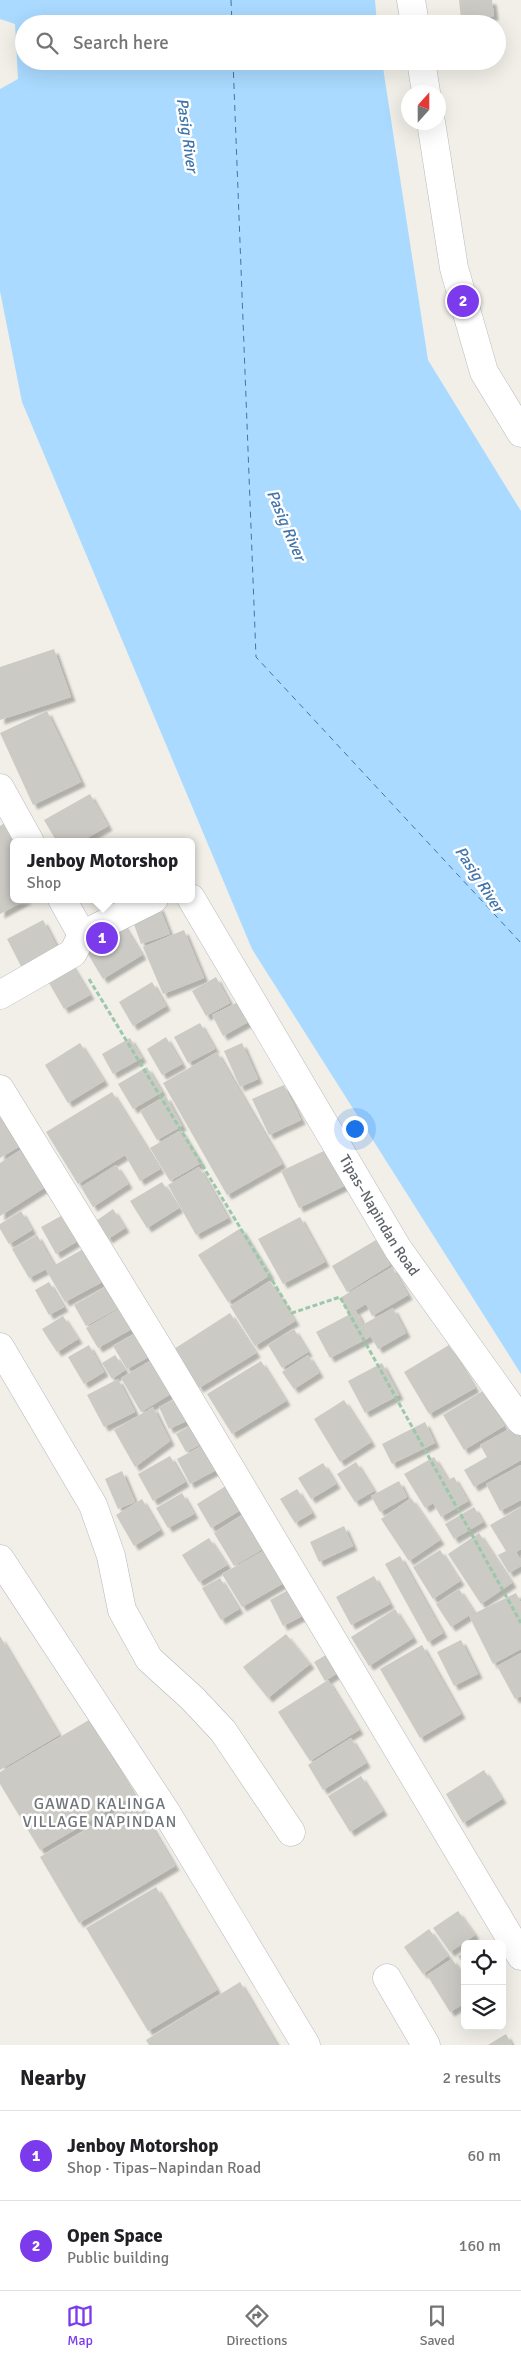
<!DOCTYPE html>
<html lang="en">
<head>
<meta charset="utf-8">
<style>
  body { margin:0; font-family:Signika,sans-serif; background:#f2f2f2; color:#202124 }
  .controls { position:absolute; right:15px; bottom:15px; display:grid; overflow:hidden; border-radius:8px; box-shadow:0 5px 20px #0002 }
  .controls button { width:45px; height:45px; display:grid; place-items:center; padding:0; border:0; border-bottom:1px solid #e0e0e0; background:#fff; color:#202124; font:25px sans-serif }
  .compass { position:absolute; left:401px; top:85px; width:45px; height:45px; border-radius:50%; background:#fff; box-shadow:0 5px 20px #0002; rotate:21deg }
  .you { position:absolute; left:354px; top:1128px; width:18px; height:18px; margin:-12px; border:4px solid #fff; border-radius:50%; background:#1a73e8; box-shadow:0 0 0 8px #1a73e833 }
  .badge { display:grid; place-items:center; width:32px; height:32px; border-radius:50%; background:#7c3aed; color:#fff; font-size:16px; font-weight:700 }
  .pin { position:absolute; translate:-50% -50%; border:2px solid #fff; box-shadow:0 1px 5px #0006 }
  .popup { position:absolute; left:10px; top:838px; width:185px; height:65px; box-sizing:border-box; display:grid; place-content:center; border-radius:8px; background:#fff; filter:drop-shadow(0 1px 4px #0005); font-size:16px; white-space:nowrap; color:#757577 }
  .popup b { font-size:19px; color:#202124 }
  .popup::after { content:''; position:absolute; left:50%; top:100%; margin-left:-10px; border:10px solid transparent; border-top-color:#fff }
  .list { margin:0; padding:0; list-style:none }
  h2 { display:flex; justify-content:space-between; align-items:center; height:65px; margin:0; padding:0 20px; font-size:21px }
  h2 small { font-size:16px; font-weight:400; color:#757577 }
  .list li { display:grid; grid-template-columns:32px 1fr auto; gap:15px; align-items:center; box-sizing:border-box; height:90px; padding:0 20px; border-top:1px solid #e0e0e0 }
  .list b { display:block; font-size:19px; white-space:nowrap }
  .list p { margin:0; font-size:16px; white-space:nowrap; color:#757577 }
  .list em { font-size:16px; font-style:normal; color:#757577 }
  .icon { flex:none; width:28px; height:28px; fill:none; stroke:currentColor; stroke-width:2; stroke-linecap:round; stroke-linejoin:round }
  .map { position:relative; flex:none; width:521px; height:2045px; overflow:hidden }
  .search { position:absolute; background:#fff; box-shadow:0 5px 20px #0002; left:15px; right:15px; top:15px; height:55px; display:flex; align-items:center; gap:12px; box-sizing:border-box; padding:0 18px; border-radius:28px; color:#757577; font-size:19px }
  .sheet { height:245px; background:#fff }
  nav { display:flex; justify-content:space-around; align-items:center; box-sizing:border-box; height:70px; border-top:1px solid #e0e0e0; background:#fff; font-size:14px; color:#757577 }
  nav a { display:grid; justify-items:center; gap:2px }
  nav .on { color:#7c3aed }
  .map>svg:first-child { display:block }
  .water { fill:#aadaff }
  .lines { fill:none; stroke-linecap:round; stroke-linejoin:round }
  .ferry { stroke:#4174aa; stroke-width:1; stroke-dasharray:6 5; stroke-linecap:butt }
  .building { fill:#cccac5; filter:url(#shadow) }
  .street-casing { stroke:#b5b8bc; stroke-width:29 }
  .secondary-casing { stroke:#b6babf; stroke-width:29 }
  .path { stroke:#9cc7a9; stroke-width:3; stroke-dasharray:5 2.5; stroke-linecap:butt }
  .street { stroke:#fff; stroke-width:28 }
  .secondary { stroke:#fff; stroke-width:28 }
  .labels { text-anchor:middle; stroke-width:5; stroke-linejoin:round; paint-order:stroke }
  .street-label { font-size:15px; fill:#5f6368; stroke:#fff }
  .water-label { font-size:16px; font-style:italic; fill:#4174aa; stroke:#fff }
  .neighbourhood-label { font-size:16px; letter-spacing:1px; fill:#70757a; stroke:#fff }
</style>
</head>
<body>
<div class="map">
<svg width="521" height="2045" viewBox="0 0 521 2045">
  <defs>
    <filter id="shadow"><feDropShadow dx="4.5" dy="4.5" stdDeviation="1" flood-color="#0004"/></filter>
  </defs>
  <rect width="100%" height="100%" fill="#f1efe8"/>
  <path class="water" d="M0,0H375L377,24H24V61H382L428,360L521,511V1374L252,949L22,402L0,291V89L18,79L15,24L0,19Z"/>
  <g class="lines">
    <path class="ferry" d="M231,0L232,24
      M233,61L256,657L521,943"/>
  </g>
  <path class="building" d="M459,0H492L494,16L461,19Z
    M54,649L71,697L0,720V667Z
    M47,711L81,782L33,805L0,733Z
    M90,794L108,826L80,842H57L44,820Z
    M6,822L17,842H13V861L11,862L13,867V899H28L0,914V826Z
    M159,906L170,934L141,944L131,916Z
    M43,920L59,951L23,970L7,939Z
    M122,922L142,955L103,979L83,946Z
    M184,930L204,978L163,994L143,947Z
    M70,962L90,995L64,1009L45,976Z
    M216,977L230,1003L206,1016L192,991Z
    M152,982L166,1006L133,1026L119,1002Z
    M240,1001L250,1021L223,1036L212,1015Z
    M200,1023L215,1049L188,1063L174,1037Z
    M166,1037L182,1064L162,1075L147,1049Z
    M130,1038L142,1058L113,1074L102,1054Z
    M80,1043L104,1081L68,1103L45,1065Z
    M242,1043L258,1079L240,1087L224,1051Z
    M217,1052L282,1164L227,1195L163,1083Z
    M147,1067L162,1092L133,1109L118,1084Z
    M284,1085L301,1120L269,1135L252,1099Z
    M112,1092L160,1169L140,1181L125,1155L78,1184L46,1132Z
    M166,1096L182,1126L157,1140L140,1111Z
    M0,1114L25,1143L0,1158Z
    M181,1130L201,1163L170,1181L150,1148Z
    M22,1149L47,1186L0,1216V1163Z
    M326,1150L344,1186L299,1208L281,1171Z
    M116,1165L128,1184L93,1207L81,1187Z
    M199,1167L228,1218L196,1235L168,1185Z
    M162,1182L179,1208L147,1228L130,1201Z
    M113,1209L125,1228L108,1239L96,1221Z
    M21,1211L32,1230L9,1244L0,1229V1224Z
    M61,1216L76,1242L56,1254L41,1227Z
    M300,1217L325,1262L283,1284L258,1239Z
    M241,1228L270,1275L228,1302L198,1255Z
    M37,1235L54,1265L29,1278L12,1249Z
    M376,1240L390,1265L347,1292L332,1266Z
    M85,1248L104,1281L65,1302L46,1270Z
    M392,1267L408,1295L372,1316L366,1304L349,1314L340,1298Z
    M270,1281L295,1321L255,1346L230,1306Z
    M49,1282L64,1307L49,1315L35,1290Z
    M107,1286L120,1307L86,1326L74,1305Z
    M126,1305L137,1326L98,1348L86,1328Z
    M393,1308L406,1333L378,1349L364,1324Z
    M356,1311L370,1337L330,1358L316,1332Z
    M230,1313L256,1353L199,1388L174,1349Z
    M63,1316L78,1339L57,1352L42,1329Z
    M294,1329L308,1352L282,1368L268,1345Z
    M140,1331L154,1354L127,1369L113,1346Z
    M89,1345L104,1372L84,1384L68,1357Z
    M449,1345L475,1388L429,1414L404,1372Z
    M115,1355L125,1370L112,1379L102,1363Z
    M308,1355L319,1373L294,1389L282,1372Z
    M153,1359L174,1392L141,1412L121,1378Z
    M261,1361L286,1401L232,1434L207,1394Z
    M382,1363L399,1395L365,1413L348,1381Z
    M118,1379L135,1412L104,1427L87,1395Z
    M483,1391L504,1426L464,1450L443,1415Z
    M181,1397L191,1419L169,1429L159,1407Z
    M344,1400L371,1442L340,1462L314,1419Z
    M153,1407L170,1441L135,1467L114,1430Z
    M425,1422L435,1443L392,1464L382,1444Z
    M195,1423L205,1442L186,1452L176,1434Z
    M513,1427L521,1441V1460L474,1487L464,1470L487,1457L480,1445Z
    M205,1444L218,1469L190,1484L177,1459Z
    M170,1456L185,1482L153,1501L138,1474Z
    M434,1457L448,1480L454,1477L468,1501L441,1517L433,1503L425,1508L404,1474Z
    M356,1462L374,1491L355,1502L337,1474Z
    M323,1463L336,1484L311,1499L298,1478Z
    M521,1465V1500L500,1511L486,1484Z
    M122,1471L135,1502L118,1509L105,1479Z
    M399,1481L407,1497L380,1512L371,1496Z
    M229,1484L244,1508L211,1528L197,1504Z
    M297,1489L312,1513L295,1523L280,1499Z
    M182,1493L194,1514L168,1528L156,1508Z
    M411,1498L440,1540L409,1561L381,1519Z
    M142,1499L160,1530L134,1546L116,1515Z
    M474,1507L483,1522L454,1539L445,1524Z
    M521,1507V1549L516,1552L521,1560V1566L509,1573L498,1555L506,1551L490,1525Z
    M245,1513L266,1547L234,1566L214,1533Z
    M344,1526L353,1546L319,1562L310,1542Z
    M479,1533L512,1583L481,1604L448,1554Z
    M209,1538L227,1565L199,1582L182,1555Z
    M270,1547L289,1580L242,1607L222,1574Z
    M440,1550L460,1581L433,1599L413,1567Z
    M400,1556L443,1633L428,1642L385,1564Z
    M374,1576L390,1604L351,1625L336,1597Z
    M220,1578L239,1609L221,1620L202,1588Z
    M292,1588L306,1614L283,1626L270,1600Z
    M459,1589L474,1612L451,1627L436,1604Z
    M516,1593L521,1603V1649L493,1664L469,1616Z
    M395,1609L413,1638L369,1666L351,1637Z
    M286,1634L310,1664L268,1698L243,1667Z
    M0,1636L59,1735L0,1770Z
    M461,1640L478,1674L454,1686L437,1652Z
    M422,1645L461,1714L420,1738L380,1669Z
    M331,1652L342,1670L325,1681L314,1662Z
    M521,1653V1696L515,1699L497,1666Z
    M328,1680L359,1730L310,1761L278,1712Z
    M89,1720L134,1795L40,1850L0,1784V1772Z
    M351,1738L366,1763L323,1790L308,1765Z
    M484,1770L502,1799L463,1823L446,1794Z
    M361,1776L383,1811L350,1832L328,1796Z
    M136,1800L175,1866L79,1923L40,1857Z
    M156,1887L217,1990L148,2031L86,1928Z
    M458,1911L475,1935L450,1952L433,1928Z
    M429,1929L448,1956L423,1974L404,1947Z
    M465,1952V1967L458,1956Z
    M452,1959L465,1979V2003L450,2012L427,1975Z
    M240,1982L277,2045H149L146,2040Z
    M506,2034L512,2045H488Z"/>
  <g class="lines">
    <defs>
      <path id="street" d="M411,0L415,24
        M421,61L426,92
        M431,122L454,268L484,372L521,433
        M0,995L73,953L82,935
        M0,1089L155,1342L521,1956
        M0,1347L93,1505L111,1556L122,1610L149,1659L192,1698L223,1731L291,1832
        M0,1559L166,1812L306,2045
        M387,1978L426,2045"/>
      <g id="secondary">
        <path d="M0,788L30,842"/>
        <path id="s1" d="M191,898L398,1249L521,1421"/>
        <path d="M62,899L82,935L154,899"/>
      </g>
    </defs>
    <use href="#street" class="street-casing"/>
    <use href="#secondary" class="secondary-casing"/>
    <path class="path" d="M89,979L292,1313L340,1297L521,1623"/>
    <use href="#street" class="street"/>
    <use href="#secondary" class="secondary"/>
  </g>
  <g class="labels">
    <g class="street-label">
      <text dy="5" stroke="none"><textPath href="#s1" startOffset="369">Tipas–Napindan Road</textPath></text>
    </g>
    <g class="water-label">
      <text transform="translate(188 135) rotate(82)" y="6">Pasig River</text>
      <text transform="translate(287 525) rotate(67)" y="6">Pasig River</text>
      <text transform="translate(480 879) rotate(57)" y="6">Pasig River</text>
    </g>
    <g class="neighbourhood-label">
      <text x="100" y="1809">GAWAD KALINGA<tspan x="100" dy="18">VILLAGE NAPINDAN</tspan></text>
    </g>
  </g>
</svg>
<div class="controls">
<button><svg class="icon" aria-label="locate" viewBox="0 0 24 24"><circle cx="12" cy="12" r="6"/><path d="M12 2v4M12 18v4M2 12h4M18 12h4"/></svg></button>
<button><svg class="icon" aria-label="layers" viewBox="0 0 24 24"><path d="M12 4l9 5-9 5-9-5zM3 14l9 5 9-5"/></svg></button>
</div>
<svg class="compass" viewBox="-18 -18 36 36"><path d="M0-13l5 13h-10z" fill="#e53935"/><path d="M0 13l5-13h-10z" fill="#757577"/></svg>
<div class="you"></div>
<div class="pin badge" style="left:102px;top:938px">1</div>
<div class="popup"><b>Jenboy Motorshop</b>Shop</div>
<div class="pin badge" style="left:463px;top:301px">2</div>
<div class="search"><svg class="icon" aria-label="search" viewBox="0 0 24 24"><circle cx="10" cy="10" r="6"/><path d="M15 15l6 6"/></svg>Search here</div>
</div>
<section class="sheet">
<h2>Nearby<small>2 results</small></h2>
<ul class="list">
<li><span class="badge">1</span><div><b>Jenboy Motorshop</b><p>Shop · Tipas–Napindan Road</p></div><em>60 m</em></li>
<li><span class="badge">2</span><div><b>Open Space</b><p>Public building</p></div><em>160 m</em></li>
</ul>
</section>
<nav>
<a class="on"><svg class="icon" aria-label="map" viewBox="0 0 24 24"><path d="M3 6l6-2 6 2 6-2v14l-6 2-6-2-6 2zM9 4v14M15 6v14"/></svg>Map</a>
<a><svg class="icon" aria-label="directions" viewBox="0 0 24 24"><path d="M12 3l9 9-9 9-9-9zM9 14v-3h6M13 9l2 2-2 2"/></svg>Directions</a>
<a><svg class="icon" aria-label="saved" viewBox="0 0 24 24"><path d="M7 4h10v16l-5-4-5 4z"/></svg>Saved</a>
</nav>
</body>
</html>
